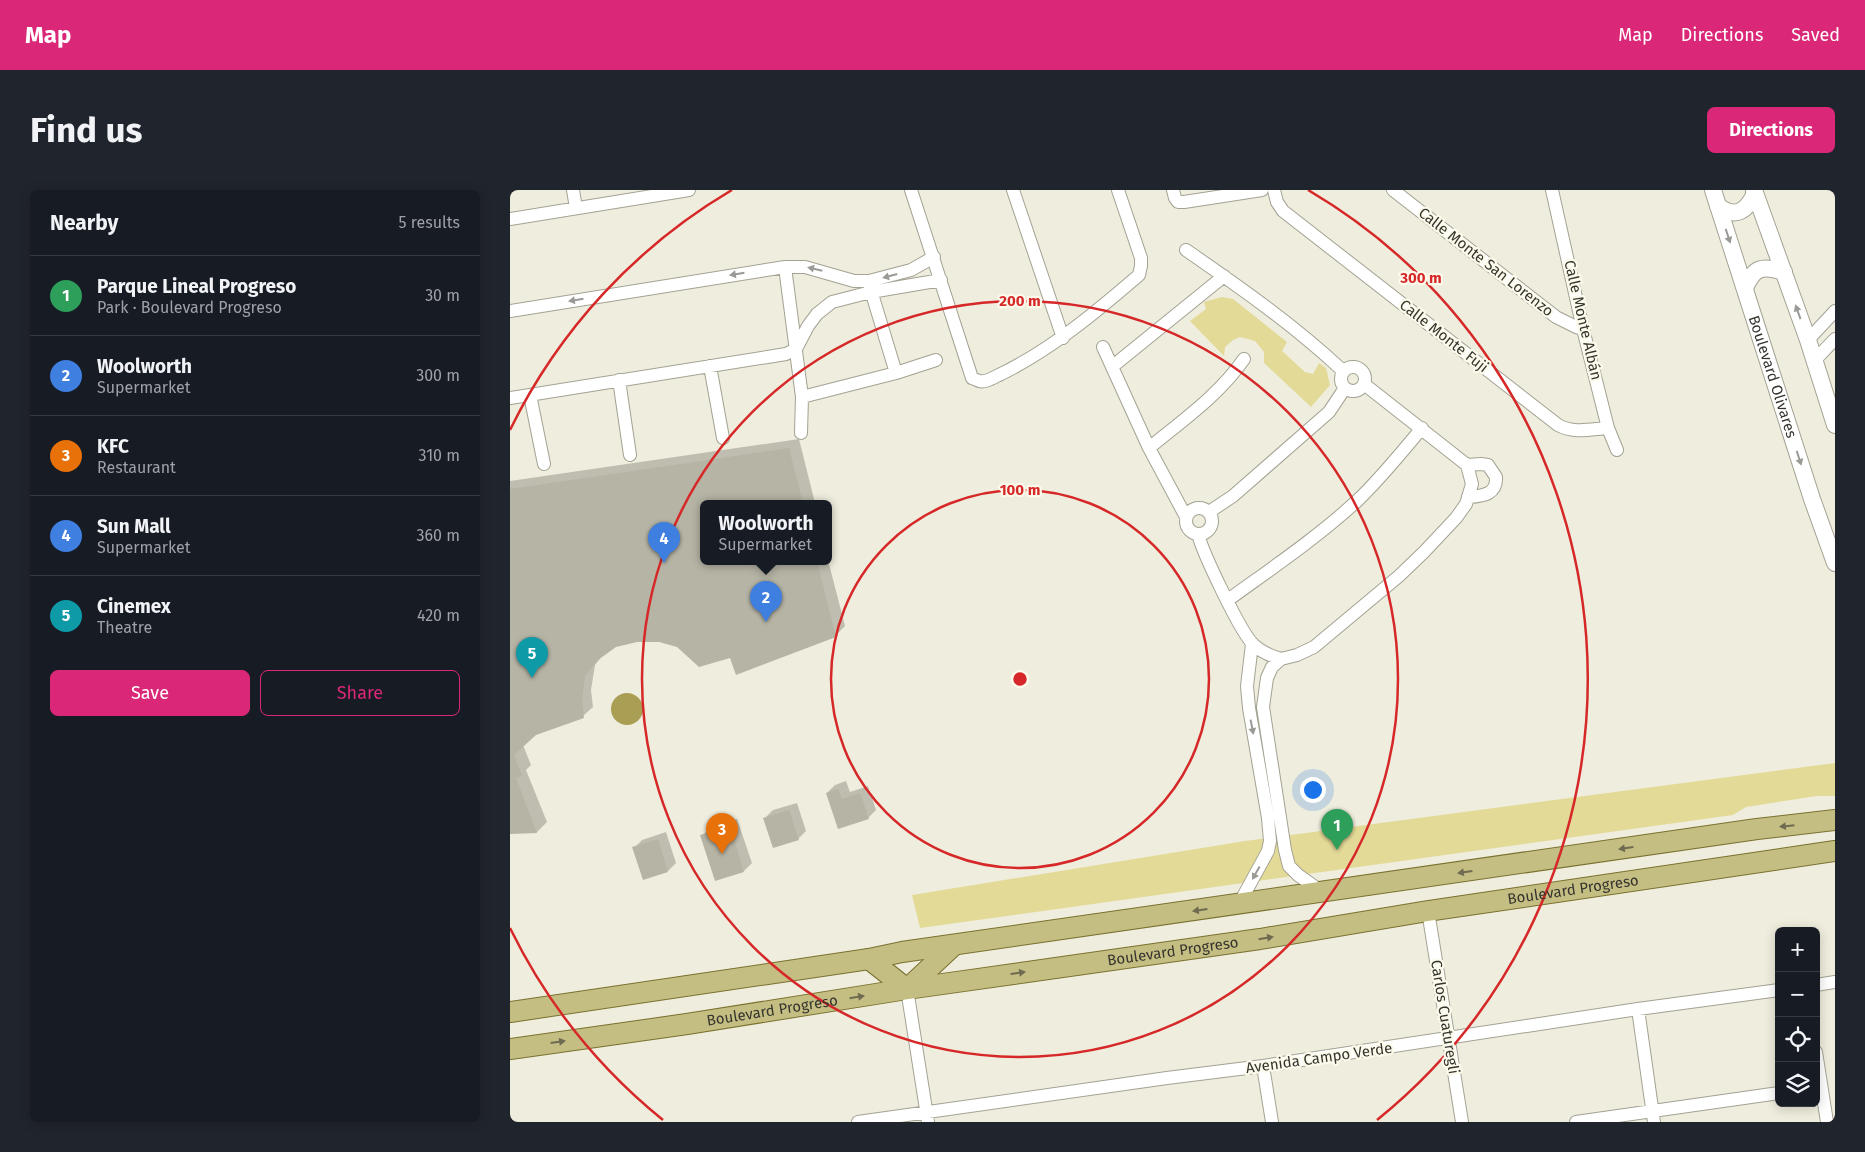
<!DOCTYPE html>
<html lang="en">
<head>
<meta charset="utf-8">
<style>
  body { margin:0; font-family:"Fira Sans",sans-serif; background:#20242c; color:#f1f3f6 }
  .controls { position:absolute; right:15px; bottom:15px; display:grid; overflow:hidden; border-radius:8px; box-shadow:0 2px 12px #0003 }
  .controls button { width:45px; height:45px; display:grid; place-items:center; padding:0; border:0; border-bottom:1px solid #363941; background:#171b24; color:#f1f3f6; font:25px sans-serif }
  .you { position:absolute; left:802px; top:599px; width:18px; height:18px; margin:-12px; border:4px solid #fff; border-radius:50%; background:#1a73e8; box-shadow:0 0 0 8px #1a73e833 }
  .badge { display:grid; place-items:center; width:32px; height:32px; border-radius:50%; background:#db2777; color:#fff; font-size:16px; font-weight:700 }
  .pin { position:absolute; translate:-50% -41px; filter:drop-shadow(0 1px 2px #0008) }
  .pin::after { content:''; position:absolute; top:26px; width:18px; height:15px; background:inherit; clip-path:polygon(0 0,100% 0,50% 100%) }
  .popup { position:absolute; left:190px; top:310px; width:132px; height:65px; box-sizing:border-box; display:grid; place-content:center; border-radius:8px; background:#171b24; filter:drop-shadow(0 1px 4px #0005); font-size:16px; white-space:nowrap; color:#9ea1a6 }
  .popup b { font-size:19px; color:#f1f3f6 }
  .popup::after { content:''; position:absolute; left:50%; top:100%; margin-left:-10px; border:10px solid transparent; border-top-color:#171b24 }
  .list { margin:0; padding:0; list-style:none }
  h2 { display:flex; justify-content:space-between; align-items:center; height:65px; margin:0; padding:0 20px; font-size:21px }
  h2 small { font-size:16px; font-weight:400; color:#9ea1a6 }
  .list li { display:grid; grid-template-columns:32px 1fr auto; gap:15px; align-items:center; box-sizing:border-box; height:80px; padding:0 20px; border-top:1px solid #363941 }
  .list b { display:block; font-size:19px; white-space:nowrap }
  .list p { margin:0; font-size:16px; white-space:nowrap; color:#9ea1a6 }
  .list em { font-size:16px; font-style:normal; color:#9ea1a6 }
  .actions { display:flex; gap:10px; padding:15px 20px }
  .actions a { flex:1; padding:11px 0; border:1px solid #db2777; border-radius:8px; text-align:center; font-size:18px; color:#db2777 }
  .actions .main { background:#db2777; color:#fff }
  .icon { flex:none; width:28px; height:28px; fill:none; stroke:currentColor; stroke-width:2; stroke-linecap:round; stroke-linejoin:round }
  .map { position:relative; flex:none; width:1325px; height:932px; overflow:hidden; border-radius:8px }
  header { display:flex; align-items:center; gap:30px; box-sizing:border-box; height:70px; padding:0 25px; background:#db2777; color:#fff }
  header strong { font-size:24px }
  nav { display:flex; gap:28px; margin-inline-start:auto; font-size:18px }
  .intro { display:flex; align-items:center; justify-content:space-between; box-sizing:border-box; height:120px; padding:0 30px }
  h1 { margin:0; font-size:35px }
  .button { padding:12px 22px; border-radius:8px; background:#db2777; color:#fff; font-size:18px; font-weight:700 }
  main { display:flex; gap:30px; padding:0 30px }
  aside { flex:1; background:#171b24; border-radius:8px; box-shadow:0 2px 12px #0003 }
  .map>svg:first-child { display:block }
  .green { fill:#e3da97 }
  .water { fill:#a99e53 }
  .shadow { fill:#0003 }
  .building { fill:#b6b4a5 }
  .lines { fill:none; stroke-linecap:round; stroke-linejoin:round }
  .minor-casing { stroke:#a3a293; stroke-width:14 }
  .tertiary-casing { stroke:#a3a293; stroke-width:18 }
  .primary-casing { stroke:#7a712f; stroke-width:22 }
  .minor { stroke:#fff; stroke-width:12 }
  .tertiary { stroke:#fff; stroke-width:16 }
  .primary { stroke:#c5be82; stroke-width:20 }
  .oneway { fill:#9a9a97 }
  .oneway2 { fill:#6f6b50 }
  .ring { fill:none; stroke:#d62828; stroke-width:2.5 }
  .labels { text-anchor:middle; stroke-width:4.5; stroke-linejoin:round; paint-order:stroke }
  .street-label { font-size:15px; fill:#35342f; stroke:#fcfaeb }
  .centre { fill:#d62828; stroke:#fcfaeb; stroke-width:2.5 }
  .ring-label { font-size:15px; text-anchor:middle; font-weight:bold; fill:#d62828; stroke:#fcfaeb; stroke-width:4.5; stroke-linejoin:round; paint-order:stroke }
</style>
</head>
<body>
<header>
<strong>Map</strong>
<nav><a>Map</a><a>Directions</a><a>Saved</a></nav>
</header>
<div class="intro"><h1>Find us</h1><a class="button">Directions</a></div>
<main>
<aside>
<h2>Nearby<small>5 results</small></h2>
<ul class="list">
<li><span class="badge" style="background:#2e9e5b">1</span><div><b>Parque Lineal Progreso</b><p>Park · Boulevard Progreso</p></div><em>30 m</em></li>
<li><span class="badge" style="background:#3f7fe0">2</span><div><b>Woolworth</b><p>Supermarket</p></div><em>300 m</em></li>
<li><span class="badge" style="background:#e8710a">3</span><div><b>KFC</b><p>Restaurant</p></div><em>310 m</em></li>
<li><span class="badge" style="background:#3f7fe0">4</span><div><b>Sun Mall</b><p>Supermarket</p></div><em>360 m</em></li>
<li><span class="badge" style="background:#0f9aa8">5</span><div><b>Cinemex</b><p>Theatre</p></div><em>420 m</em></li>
</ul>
<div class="actions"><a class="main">Save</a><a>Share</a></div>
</aside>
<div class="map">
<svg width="1325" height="932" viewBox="0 0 1325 932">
  <rect width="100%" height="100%" fill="#efeddd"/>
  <path class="green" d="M712,107L723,109L777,152L772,161L795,182L803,184L809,173L816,178L820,195L801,217L754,173V162L745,151L730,147L723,150L715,157L714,166L680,131L696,119L694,112Z
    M1325,573V606H1306L1236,617L1223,625L410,738L402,705L735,651Z"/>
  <path class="water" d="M101 519a16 16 0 1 1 32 0a16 16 0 1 1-32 0Z"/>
  <path class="shadow" d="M289,249L305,313H194V371L318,370L335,436L325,446L221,467L149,451H126L106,456L92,466L85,475L81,500L83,517L73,526L25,544L13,555L21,575L16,580L37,632L27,642L0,643V291Z
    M336,591L340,602L358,596L366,620L358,628L317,603L325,595Z
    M287,613L296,641L288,649L255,628L263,620Z
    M227,629L242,673L234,681L192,646L200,638Z
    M156,642L166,673L158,681L134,689L124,658L132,650Z"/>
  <path class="building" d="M279,258L293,313H194V371H307L326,447L226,485L220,468L189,477L167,457L149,452H127L106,457L88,470L75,486L72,511L74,528L26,545L4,565L12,586L6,588L27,643L0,644V299Z
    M328,599L332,609L350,603L359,629L328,639L316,603Z
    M279,620L289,650L263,658L253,628Z
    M220,636L234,682L205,691L190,645Z
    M148,649L158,682L133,690L122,657Z"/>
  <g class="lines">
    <defs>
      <path id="minor" d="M63,0L66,18
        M401,0L462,188C463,188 468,191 469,191C476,193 484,187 491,184C542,159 586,122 629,85L631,76V68L608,0
        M503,0L553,148
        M663,0L665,8L668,12H674L752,0
        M764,0L767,12L773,21L1048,235C1064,244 1081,239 1098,238
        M883,0L1046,127L1066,137L1073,139
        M1042,0L1073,139L1098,238L1107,260
        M0,29L179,0
        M676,60C731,98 785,136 833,181
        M275,77L292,207L291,243
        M359,94L386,183
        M0,121L275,77H295L344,91H359L401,80L424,67
        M1298,150L1325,121
        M593,157L639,258L676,327
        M1305,170L1325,149
        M200,176L213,248
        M603,176L714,86
        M831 189a12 12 0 1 1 24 0a12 12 0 1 1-24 0Z
        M109,190L120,265
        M20,205L34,274
        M292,207L386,183L426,170
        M0,208L276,164L286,159L298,136L307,124L322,112L361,102L431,90
        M639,258C673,230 709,205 734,169
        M957,275L971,274L978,275L986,287C987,304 974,306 959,307
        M676 331a13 13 0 1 1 26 0a13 13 0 1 1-26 0Z
        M699,322L723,306L819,222L835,198
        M688,344C692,361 731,444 744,455C751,462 761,466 771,469
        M718,410C762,378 808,347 848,310C871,288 891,263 912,238
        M812,702L788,685L779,676L775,660L753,517L757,488L762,477L771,469L787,465L804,457L889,386L914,362L946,328L956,314L962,294L957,275L854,194
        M729,714L758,661L760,651L758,628L739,518L737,496L742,454
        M918,721L952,932
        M1306,795L1325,792
        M397,799L418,932
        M1128,819L1144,932
        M1306,862L1317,932
        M753,876L762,932
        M348,932L657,888L753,876L1128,819L1269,800
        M1066,932L1269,903"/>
      <g id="tertiary">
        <path id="s1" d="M1203,0L1302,309L1325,373"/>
        <path d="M1244,0L1298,150L1325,235"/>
        <path d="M1208,16C1226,29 1237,21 1245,3"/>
        <path d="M1235,98C1244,77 1252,75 1274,82"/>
      </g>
      <g id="primary">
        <path d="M359,769L397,799L444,755"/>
        <path d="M0,822L359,769L392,762L1247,639L1325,630"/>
        <path id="s2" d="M0,859L177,834L397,799L750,749L918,721L1325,661"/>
      </g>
    </defs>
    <use href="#minor" class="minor-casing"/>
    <use href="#tertiary" class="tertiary-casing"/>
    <use href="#primary" class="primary-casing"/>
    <use href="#minor" class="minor"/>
    <use href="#tertiary" class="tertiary"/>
    <use href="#primary" class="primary"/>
  </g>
  <defs><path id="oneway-solid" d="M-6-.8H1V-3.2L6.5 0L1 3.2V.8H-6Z" transform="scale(1.25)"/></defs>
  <g class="oneway">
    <use href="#oneway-solid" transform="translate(1218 46) rotate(72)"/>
    <use href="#oneway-solid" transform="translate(305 79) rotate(-167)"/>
    <use href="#oneway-solid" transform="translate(227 84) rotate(171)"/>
    <use href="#oneway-solid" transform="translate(380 86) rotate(165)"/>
    <use href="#oneway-solid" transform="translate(66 110) rotate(171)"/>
    <use href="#oneway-solid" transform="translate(1288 122) rotate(-110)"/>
    <use href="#oneway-solid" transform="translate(1289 268) rotate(72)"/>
    <use href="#oneway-solid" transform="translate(742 537) rotate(79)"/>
    <use href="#oneway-solid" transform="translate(746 683) rotate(119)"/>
  </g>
  <g class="oneway2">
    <use href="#oneway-solid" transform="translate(1277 636) rotate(174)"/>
    <use href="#oneway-solid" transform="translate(1116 658) rotate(172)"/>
    <use href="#oneway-solid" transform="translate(955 682) rotate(172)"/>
    <use href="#oneway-solid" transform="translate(690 720) rotate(172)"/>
    <use href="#oneway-solid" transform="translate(756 748) rotate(-9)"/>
    <use href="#oneway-solid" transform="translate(508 783) rotate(-8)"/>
    <use href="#oneway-solid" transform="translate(347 807) rotate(-9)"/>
    <use href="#oneway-solid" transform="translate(48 852) rotate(-8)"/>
  </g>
  <g class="ring">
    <circle cx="510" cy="489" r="189"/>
    <circle cx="510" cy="489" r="378"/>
    <path d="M153 930A567 567 0 0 1 0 738M0 240A567 567 0 0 1 222 0M798 0A567 567 0 0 1 867 930"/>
  </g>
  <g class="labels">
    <g class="street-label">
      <text transform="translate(976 72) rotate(38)" y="5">Calle Monte San Lorenzo</text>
      <text transform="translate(1073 130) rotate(77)" y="5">Calle Monte Albán</text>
      <text transform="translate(934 146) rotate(38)" y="5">Calle Monte Fuji</text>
      <text dy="5" stroke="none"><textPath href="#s1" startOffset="196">Boulevard Olivares</textPath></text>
      <text dy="5" stroke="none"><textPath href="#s2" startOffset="1075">Boulevard Progreso</textPath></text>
      <text dy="5" stroke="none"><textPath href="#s2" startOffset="670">Boulevard Progreso</textPath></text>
      <text dy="5" stroke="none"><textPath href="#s2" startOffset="265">Boulevard Progreso</textPath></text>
      <text transform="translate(935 827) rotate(81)" y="5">Carlos Cuaturegli</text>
      <text transform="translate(809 868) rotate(-8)" y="5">Avenida Campo Verde</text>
    </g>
  </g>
  <circle cx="510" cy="489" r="8" class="centre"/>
  <g class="ring-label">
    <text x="911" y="93">300 m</text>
    <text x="510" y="116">200 m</text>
    <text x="510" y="305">100 m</text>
  </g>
</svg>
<div class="controls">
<button>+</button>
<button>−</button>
<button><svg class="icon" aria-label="locate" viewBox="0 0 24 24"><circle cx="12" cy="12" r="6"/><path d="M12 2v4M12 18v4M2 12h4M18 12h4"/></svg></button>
<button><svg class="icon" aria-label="layers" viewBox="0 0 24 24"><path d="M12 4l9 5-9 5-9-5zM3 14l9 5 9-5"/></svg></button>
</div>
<div class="you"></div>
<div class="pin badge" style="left:827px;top:660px;background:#2e9e5b">1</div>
<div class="pin badge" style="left:256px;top:432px;background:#3f7fe0">2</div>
<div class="popup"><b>Woolworth</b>Supermarket</div>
<div class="pin badge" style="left:212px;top:664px;background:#e8710a">3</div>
<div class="pin badge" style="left:154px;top:373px;background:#3f7fe0">4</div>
<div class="pin badge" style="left:22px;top:488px;background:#0f9aa8">5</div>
</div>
</main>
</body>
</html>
